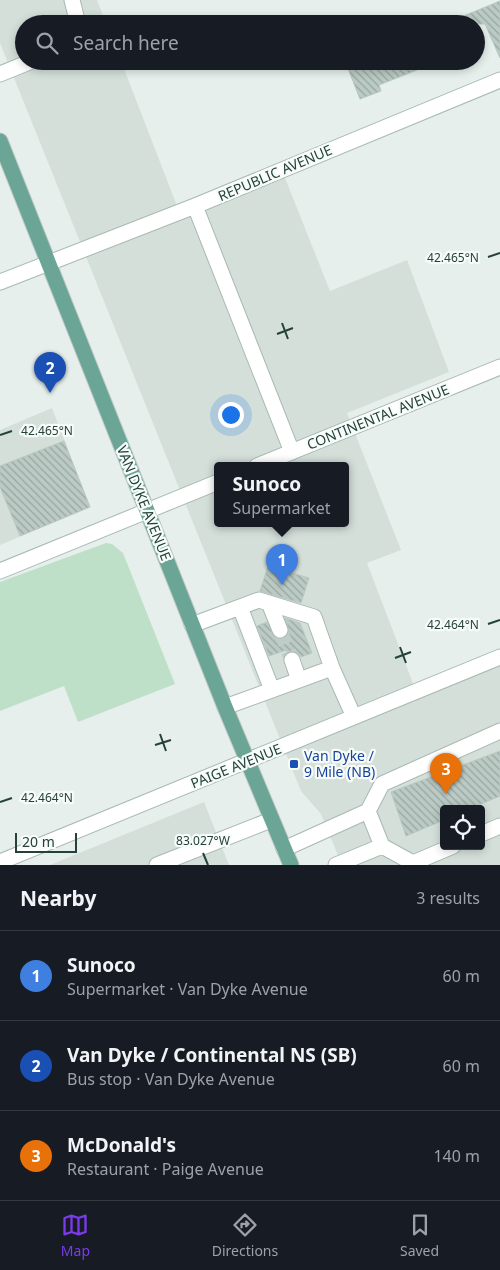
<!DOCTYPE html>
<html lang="en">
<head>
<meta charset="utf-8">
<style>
  body { margin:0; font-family:"Noto Sans",sans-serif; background:#20242c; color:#f1f3f6 }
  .controls { position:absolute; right:15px; bottom:15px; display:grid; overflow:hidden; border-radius:5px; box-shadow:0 2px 8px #0003 }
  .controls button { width:45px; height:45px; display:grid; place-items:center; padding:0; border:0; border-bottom:1px solid #363941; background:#171b24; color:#f1f3f6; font:25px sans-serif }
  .scale { position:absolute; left:15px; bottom:12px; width:62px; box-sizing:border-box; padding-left:5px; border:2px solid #24423a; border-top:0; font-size:14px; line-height:18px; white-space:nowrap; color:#24423a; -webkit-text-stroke:4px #f7fbf9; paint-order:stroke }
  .you { position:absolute; left:230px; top:414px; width:18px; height:18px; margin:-12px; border:4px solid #fff; border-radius:50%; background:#1a73e8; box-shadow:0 0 0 8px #1a73e833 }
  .badge { display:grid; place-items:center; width:32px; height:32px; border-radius:50%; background:#7c3aed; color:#fff; font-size:16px; font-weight:700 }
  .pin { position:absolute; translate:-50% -41px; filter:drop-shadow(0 1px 2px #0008) }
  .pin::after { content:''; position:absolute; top:26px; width:18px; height:15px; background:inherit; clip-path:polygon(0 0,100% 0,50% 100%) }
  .popup { position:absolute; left:214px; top:462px; width:135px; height:65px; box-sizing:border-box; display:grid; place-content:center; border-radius:5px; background:#171b24; filter:drop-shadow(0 1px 4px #0005); font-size:16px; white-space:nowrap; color:#9ea1a6 }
  .popup b { font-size:19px; color:#f1f3f6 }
  .popup::after { content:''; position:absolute; left:50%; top:100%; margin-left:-10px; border:10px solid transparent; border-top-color:#171b24 }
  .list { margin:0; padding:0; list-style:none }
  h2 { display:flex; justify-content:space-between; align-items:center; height:65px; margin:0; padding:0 20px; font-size:21px }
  h2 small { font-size:16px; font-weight:400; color:#9ea1a6 }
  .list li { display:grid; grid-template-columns:32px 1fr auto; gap:15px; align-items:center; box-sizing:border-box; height:90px; padding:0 20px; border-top:1px solid #363941 }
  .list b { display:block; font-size:19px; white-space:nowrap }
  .list p { margin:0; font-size:16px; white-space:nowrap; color:#9ea1a6 }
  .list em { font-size:16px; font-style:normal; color:#9ea1a6 }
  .icon { flex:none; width:28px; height:28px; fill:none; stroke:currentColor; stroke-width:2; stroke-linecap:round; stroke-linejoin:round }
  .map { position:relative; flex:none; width:500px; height:865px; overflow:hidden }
  .search { position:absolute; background:#171b24; box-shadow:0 2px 8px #0003; left:15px; right:15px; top:15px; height:55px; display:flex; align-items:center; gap:12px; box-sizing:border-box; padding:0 18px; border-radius:28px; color:#9ea1a6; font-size:19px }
  .sheet { height:335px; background:#171b24 }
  nav { display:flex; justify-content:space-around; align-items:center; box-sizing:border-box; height:70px; border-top:1px solid #363941; background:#171b24; font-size:14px; color:#9ea1a6 }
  nav a { display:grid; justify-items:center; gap:2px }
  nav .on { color:#7c3aed }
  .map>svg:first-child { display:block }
  .built { fill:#d4dfda; fill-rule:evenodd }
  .grass { fill:#bfe0c8 }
  .building { fill:url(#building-back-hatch); stroke:#b8c9c2 }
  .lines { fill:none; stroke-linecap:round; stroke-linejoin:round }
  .minor-tunnel { stroke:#bfccc8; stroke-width:15; stroke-dasharray:15 8; stroke-linecap:butt }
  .minor-casing { stroke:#a8b8b2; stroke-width:17 }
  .major-casing { stroke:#c2cac8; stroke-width:17 }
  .minor { stroke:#fff; stroke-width:15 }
  .major { stroke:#6aa596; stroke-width:15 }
  .ticks { fill:none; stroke:#24423a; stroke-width:2 }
  .transit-dot { fill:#1a4fb4; stroke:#f7fbf9; stroke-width:2 }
  .labels { text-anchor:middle; stroke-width:4.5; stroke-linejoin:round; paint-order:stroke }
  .street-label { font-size:14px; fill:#24423a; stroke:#f7fbf9 }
  .transit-label { font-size:14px; fill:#164399; stroke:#f7fbf9; text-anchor:start }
  .ticks-label { font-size:12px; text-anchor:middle; fill:#24423a; stroke:#f7fbf9; stroke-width:4.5; stroke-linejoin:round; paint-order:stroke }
</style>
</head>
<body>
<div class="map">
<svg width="500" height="865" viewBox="0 0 500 865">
  <defs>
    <pattern id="building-back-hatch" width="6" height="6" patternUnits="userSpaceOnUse" patternTransform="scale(1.25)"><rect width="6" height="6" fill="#bbcac4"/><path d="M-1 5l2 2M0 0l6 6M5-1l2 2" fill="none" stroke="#98a6a0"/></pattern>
  </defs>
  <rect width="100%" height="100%" fill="#e6efeb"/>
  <path class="built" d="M0,0H97L106,24H24V61H121L182,219L285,178L330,291L407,260L449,372L347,413L401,550L367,563L419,699L500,666V865H342L321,814L301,791L0,43ZM218,466H346V524H218ZM444,809H481V846H444Z
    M52,408L90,507L0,545V430Z
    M204,802L229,865H50Z"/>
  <path class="grass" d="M106,543L112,544L123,553L175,684L78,722L64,686L0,711V582Z"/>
  <path class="building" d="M500,1V58L485,24H444Z
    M345,61H437V62L379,85L381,91L360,99Z
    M64,441L90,507L20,536L0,487V466Z
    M268,566L309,578L301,603L260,591Z
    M285,618L300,623L312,653L301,657L298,653L287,652L286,650L269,656L257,626L267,622L274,637L283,639L289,631Z
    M500,751V796L469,809H444V820L406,836L391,792Z"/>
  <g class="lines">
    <path class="minor-tunnel" d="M280,630L292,660"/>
    <defs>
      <path id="minor" d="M72,0L78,24
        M0,74L32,61
        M195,206L292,452
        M0,282L195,206L500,80
        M257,466L500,367
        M0,571L218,482
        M269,603L280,630
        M240,607L272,690
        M192,625L259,600L314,617L332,668L225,707
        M292,660L299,680
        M332,668L354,717
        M368,811L382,846L413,863L453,846
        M481,834L500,826
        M284,849L368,811L382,784L500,731
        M0,862L500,657
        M157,865L271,820
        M336,865L382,846"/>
      <path id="major" d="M0,141L225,707L291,865"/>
    </defs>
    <use href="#minor" class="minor-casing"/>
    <use href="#major" class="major-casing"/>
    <use href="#minor" class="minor"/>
    <use href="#major" class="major"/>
  </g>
  <path class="ticks" d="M488,257L500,253M282,323L288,339M277,334L293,328M0,435L12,431M488,624L500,620M400,647L406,663M395,658L411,652M160,734L166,751M155,745L171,740M0,802L12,798M203,853L208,865"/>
  <rect class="transit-dot" x="289" y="759" width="10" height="10" rx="2.5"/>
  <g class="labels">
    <g class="street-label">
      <text transform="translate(275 173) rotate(-23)" y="5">REPUBLIC AVENUE</text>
      <text transform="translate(378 417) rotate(-22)" y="5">CONTINENTAL AVENUE</text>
      <text transform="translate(144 503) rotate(68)" y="5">VAN DYKE AVENUE</text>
      <text transform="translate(236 766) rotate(-22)" y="5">PAIGE AVENUE</text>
    </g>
    <g class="transit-label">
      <text x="304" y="761">Van Dyke /<tspan x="304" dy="16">9 Mile (NB)</tspan></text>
    </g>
  </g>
  <g class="ticks-label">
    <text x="453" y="262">42.465°N</text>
    <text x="47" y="435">42.465°N</text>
    <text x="453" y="629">42.464°N</text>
    <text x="47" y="802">42.464°N</text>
    <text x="203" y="845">83.027°W</text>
  </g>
</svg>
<div class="controls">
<button><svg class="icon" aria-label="locate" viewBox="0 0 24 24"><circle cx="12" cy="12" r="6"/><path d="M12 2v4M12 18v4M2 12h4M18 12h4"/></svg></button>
</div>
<div class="scale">20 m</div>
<div class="you"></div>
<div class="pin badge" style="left:282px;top:585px;background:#3f7fe0">1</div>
<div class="popup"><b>Sunoco</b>Supermarket</div>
<div class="pin badge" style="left:50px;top:393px;background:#1a4fb4">2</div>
<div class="pin badge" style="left:446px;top:794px;background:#e8710a">3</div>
<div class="search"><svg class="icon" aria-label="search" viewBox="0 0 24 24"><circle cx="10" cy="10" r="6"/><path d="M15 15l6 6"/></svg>Search here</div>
</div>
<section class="sheet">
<h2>Nearby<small>3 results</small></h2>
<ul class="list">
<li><span class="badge" style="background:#3f7fe0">1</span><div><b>Sunoco</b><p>Supermarket · Van Dyke Avenue</p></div><em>60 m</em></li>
<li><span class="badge" style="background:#1a4fb4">2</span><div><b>Van Dyke / Continental NS (SB)</b><p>Bus stop · Van Dyke Avenue</p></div><em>60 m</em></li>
<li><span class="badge" style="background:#e8710a">3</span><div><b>McDonald's</b><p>Restaurant · Paige Avenue</p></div><em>140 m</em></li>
</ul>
</section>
<nav>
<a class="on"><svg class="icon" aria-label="map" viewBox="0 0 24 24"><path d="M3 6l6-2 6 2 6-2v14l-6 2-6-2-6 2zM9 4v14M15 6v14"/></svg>Map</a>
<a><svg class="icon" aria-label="directions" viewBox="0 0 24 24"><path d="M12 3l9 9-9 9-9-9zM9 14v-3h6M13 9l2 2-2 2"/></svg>Directions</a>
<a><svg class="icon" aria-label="saved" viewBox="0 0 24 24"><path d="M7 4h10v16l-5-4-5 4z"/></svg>Saved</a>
</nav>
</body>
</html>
